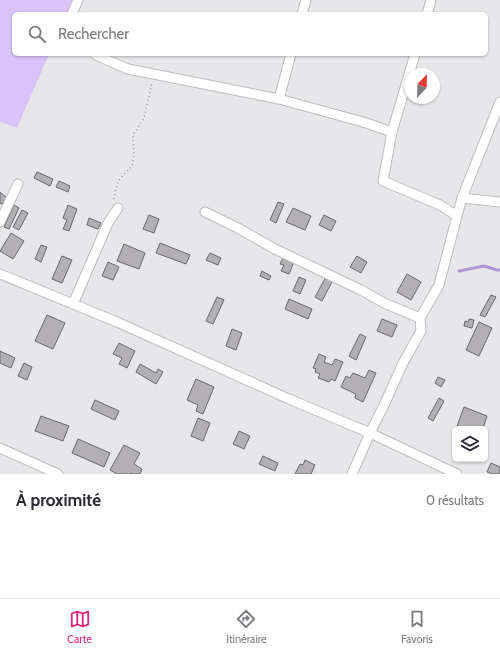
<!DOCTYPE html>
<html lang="fr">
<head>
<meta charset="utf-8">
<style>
  body { margin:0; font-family:Cabin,sans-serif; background:#f2f2f3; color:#2b2b33 }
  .controls { position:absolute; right:12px; bottom:12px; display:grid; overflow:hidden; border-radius:6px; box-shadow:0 1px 3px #0004 }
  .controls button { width:36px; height:36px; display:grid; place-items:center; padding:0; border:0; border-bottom:1px solid #e1e1e2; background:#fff; color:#2b2b33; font:20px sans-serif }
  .compass { position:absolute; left:404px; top:68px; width:36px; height:36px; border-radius:50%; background:#fff; box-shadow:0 1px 3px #0004; rotate:23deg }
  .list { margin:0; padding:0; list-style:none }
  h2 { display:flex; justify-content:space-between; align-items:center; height:52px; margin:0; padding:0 16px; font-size:17px }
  h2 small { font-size:13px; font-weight:400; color:#7c7c81 }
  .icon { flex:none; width:22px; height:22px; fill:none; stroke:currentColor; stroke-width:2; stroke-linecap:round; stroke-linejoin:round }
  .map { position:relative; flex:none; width:500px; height:474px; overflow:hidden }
  .search { position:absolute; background:#fff; box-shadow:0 1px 3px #0004; left:12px; right:12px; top:12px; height:44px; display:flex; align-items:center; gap:10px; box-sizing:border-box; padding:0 14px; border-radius:6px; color:#7c7c81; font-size:15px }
  .sheet { height:124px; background:#fff }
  nav { display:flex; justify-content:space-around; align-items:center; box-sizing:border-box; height:56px; border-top:1px solid #e1e1e2; background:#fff; font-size:11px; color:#7c7c81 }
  nav a { display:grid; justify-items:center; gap:2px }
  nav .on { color:#db2777 }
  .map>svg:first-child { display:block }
  .green { fill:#dac3f9 }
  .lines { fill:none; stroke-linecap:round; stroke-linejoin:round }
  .stream { stroke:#b396d6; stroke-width:3 }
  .building { fill:#b2b0b3; stroke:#69686a }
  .street-casing { stroke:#bdbcbf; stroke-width:11 }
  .path { stroke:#959497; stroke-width:1.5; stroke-dasharray:1 3; stroke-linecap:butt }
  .street { stroke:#fff; stroke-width:9 }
</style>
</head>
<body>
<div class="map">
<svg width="500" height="474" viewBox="0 0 500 474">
  <rect width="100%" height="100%" fill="#e7e6e9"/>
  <path class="green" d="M0,0H73L67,14H14V54H49L17,128L0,122Z"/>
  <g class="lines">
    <path class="stream" d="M459,271L484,266L497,270H500"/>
  </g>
  <path class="building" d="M37,172L53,179L50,186L34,178Z
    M59,181L70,186L68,192L56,187Z
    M0,192L7,198L2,204L0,203Z
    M278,202L284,204L276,223L270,220Z
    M14,205L19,208L9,229L4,227Z
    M68,205L77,209L69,231L63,229L67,220L63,218Z
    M293,208L311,216L305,230L286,222Z
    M22,210L28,213L19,230L13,227Z
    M149,215L159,219L154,233L143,229Z
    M324,215L336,221L331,231L319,225Z
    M89,218L101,223L98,229L87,225Z
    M11,233L24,241L13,259L0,251Z
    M160,243L190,255L186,264L156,253Z
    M124,244L145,253L139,269L117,261Z
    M41,245L47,247L41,262L35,259Z
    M210,253L221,258L218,265L206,260Z
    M62,256L72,260L62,283L52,279Z
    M357,256L367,262L361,273L350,267Z
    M283,258L294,262L289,274L281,271L284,265L280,264Z
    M108,262L119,267L113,280L102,276Z
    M262,271L271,276L269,280L260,276Z
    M407,274L421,282L411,300L397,292Z
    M327,275L334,278L322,301L315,297Z
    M299,277L306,280L300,294L293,291Z
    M491,295L496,297L485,317L480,315Z
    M217,297L224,300L213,324L206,321Z
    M289,299L312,309L308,319L285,309Z
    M47,315L65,323L53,349L35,341Z
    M382,319L397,325L392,337L377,331Z
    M469,319L474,320L472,328L464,326L465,321L468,322Z
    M479,322L492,328L479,356L466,350Z
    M232,329L242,333L236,350L226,346Z
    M360,334L366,337L356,360L349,356Z
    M119,343L135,351L127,368L119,364L122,358L113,354Z
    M0,351L15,358L11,368L0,363Z
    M319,354L326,357L324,362L332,365L335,359L343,362L335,381L331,379L329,382L318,378L320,374L315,372L316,369L313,368Z
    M24,363L32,367L27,380L18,376Z
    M140,364L156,373L158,369L163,372L156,384L136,372Z
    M369,370L376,373L363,402L355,398L356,394L341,387L346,376L350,378L353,373L365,378Z
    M438,377L445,380L441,387L435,383Z
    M196,379L214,387L203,414L196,411L198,405L187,400Z
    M439,398L444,401L433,421L428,418Z
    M95,400L119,411L115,420L91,409Z
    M464,407L487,416L483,429H456Z
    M41,416L69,426L63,441L35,431Z
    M198,418L210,423L203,441L191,436Z
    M239,431L250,436L244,449L233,444Z
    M78,439L110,453L104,467L72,453Z
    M124,445L140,453L134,464L142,469L140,474H133L131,473L130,474H117L110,470Z
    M263,456L278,463L275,471L259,464Z
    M305,460L315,465L311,474H295L300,464L303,465Z
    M491,463L500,467V474H492L487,472Z"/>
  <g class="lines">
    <defs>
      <path id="street" d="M72,14L78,0
        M302,14L306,0
        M427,14L431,0
        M95,54L98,56L128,69L279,99L363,122L392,132L383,181L440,205L457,216L439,285L420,318L421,331L403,363L385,403L370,433L352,474
        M279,99L291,54
        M392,132L415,54
        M462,198L500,202
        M205,212L238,228L275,249L361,290L384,303L420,318
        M457,216L462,198L500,102
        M0,222L18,184
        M0,274L117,322L289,399L370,433L457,474
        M73,304L108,223L118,208
        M0,448L58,474"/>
    </defs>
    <use href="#street" class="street-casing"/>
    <path class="path" d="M114,199V197L118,181L132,166L134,155L133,135L144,118L152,83"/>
    <use href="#street" class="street"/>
  </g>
</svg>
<div class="controls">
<button><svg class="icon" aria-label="layers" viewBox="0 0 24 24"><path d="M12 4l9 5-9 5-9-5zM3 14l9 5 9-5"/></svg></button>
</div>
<svg class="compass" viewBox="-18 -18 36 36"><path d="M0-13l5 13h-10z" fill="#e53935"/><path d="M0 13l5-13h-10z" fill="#7c7c81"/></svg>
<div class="search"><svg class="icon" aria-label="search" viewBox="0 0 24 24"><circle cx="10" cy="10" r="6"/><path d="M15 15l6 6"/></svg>Rechercher</div>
</div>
<section class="sheet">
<h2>À proximité<small>0 résultats</small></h2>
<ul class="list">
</ul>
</section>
<nav>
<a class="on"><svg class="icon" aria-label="map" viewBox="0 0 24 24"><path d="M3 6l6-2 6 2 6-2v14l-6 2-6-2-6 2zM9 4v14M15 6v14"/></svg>Carte</a>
<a><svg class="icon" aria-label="directions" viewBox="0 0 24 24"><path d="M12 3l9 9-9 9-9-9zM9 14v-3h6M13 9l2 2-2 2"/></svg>Itinéraire</a>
<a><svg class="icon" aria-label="saved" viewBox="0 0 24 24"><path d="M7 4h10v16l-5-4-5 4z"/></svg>Favoris</a>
</nav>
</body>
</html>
